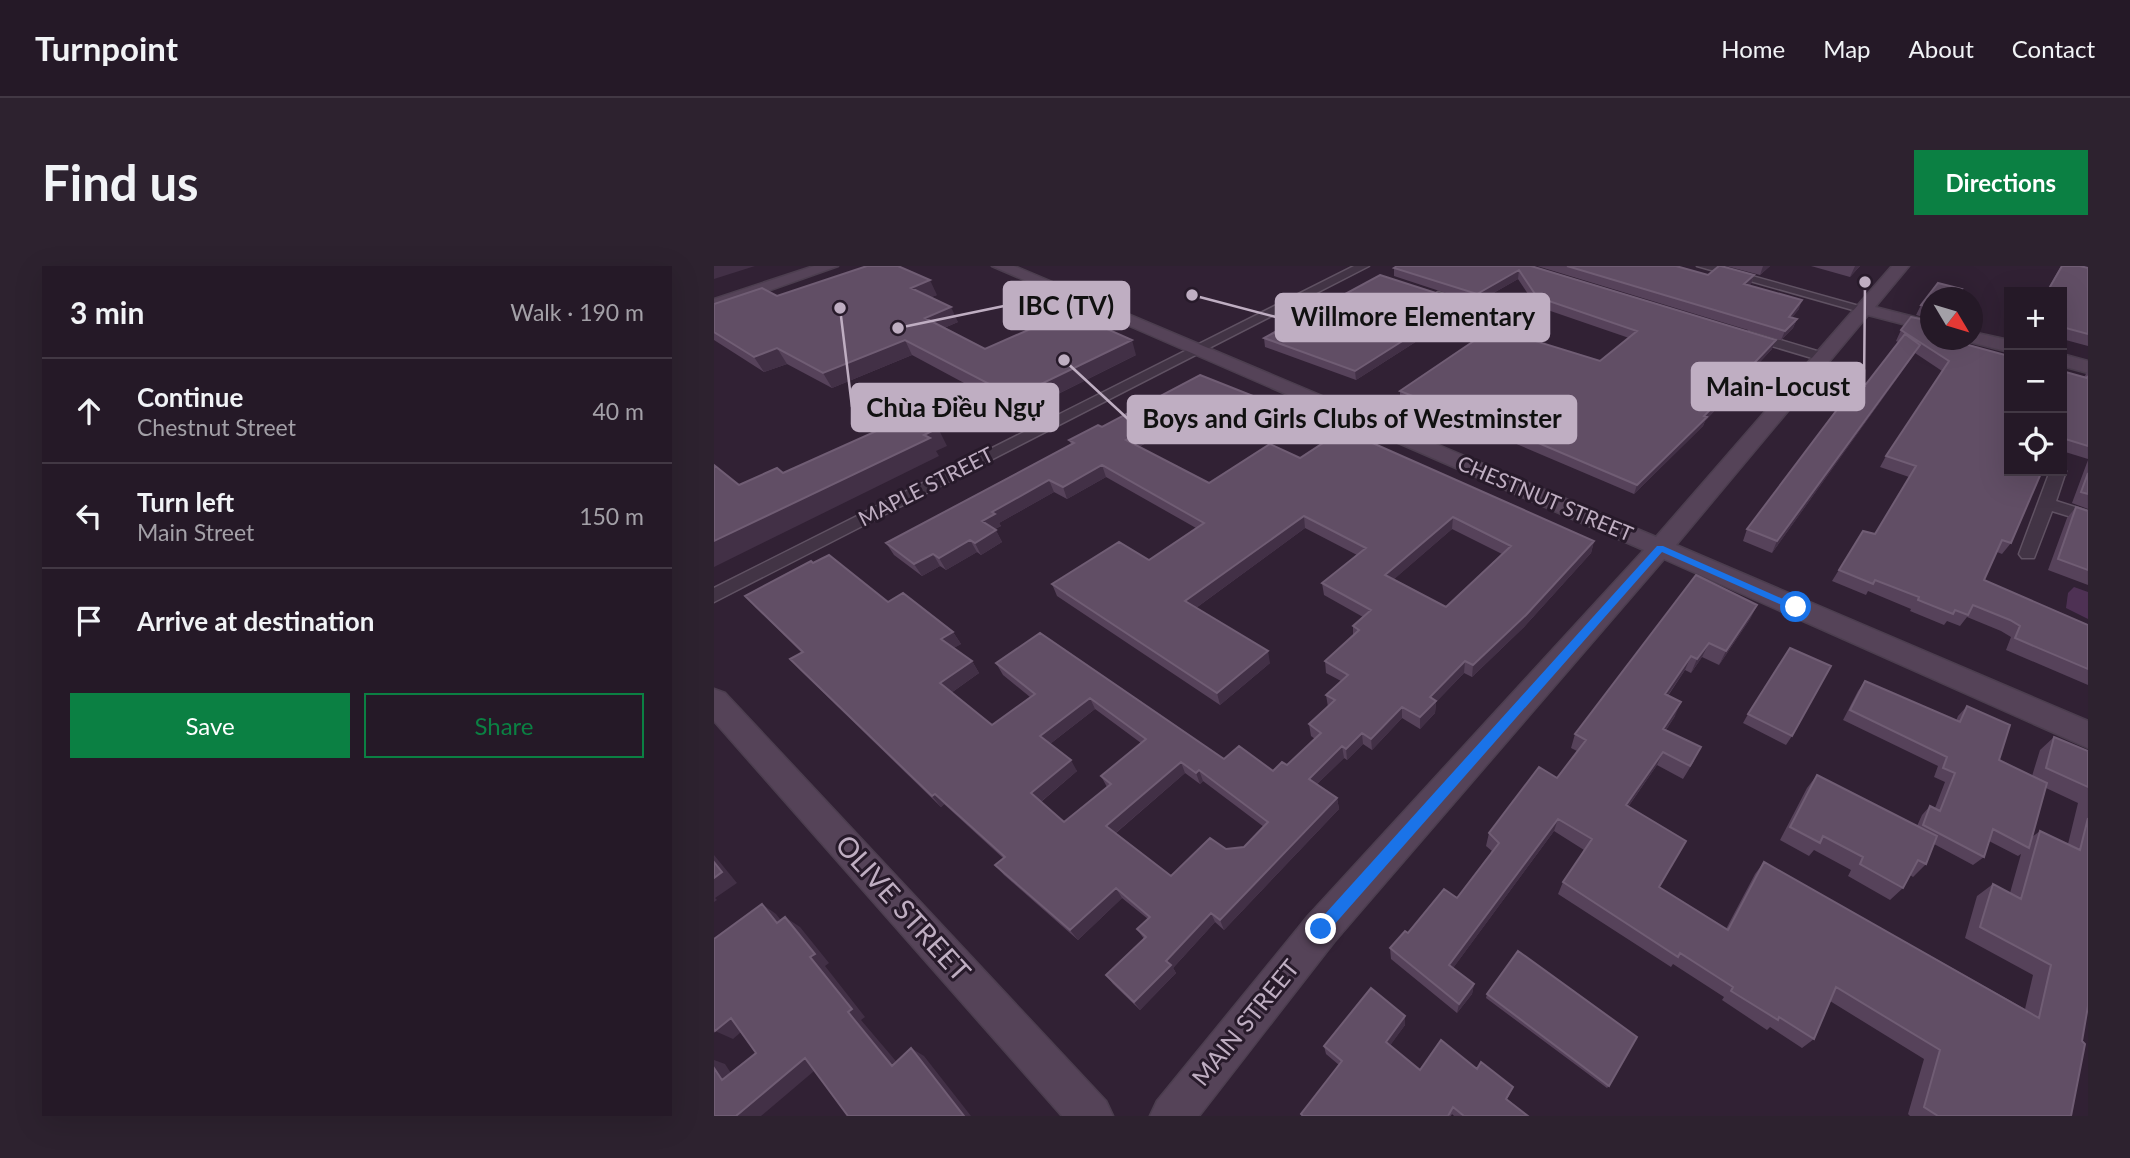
<!DOCTYPE html>
<html lang="en">
<head>
<meta charset="utf-8">
<style>
  body { margin:0; font-family:Lato,sans-serif; background:#2d222f; color:#f1f3f6 }
  .controls { position:absolute; right:21px; top:21px; display:grid; overflow:hidden; border-radius:0px; box-shadow:0 7px 28px #0002 }
  .controls button { width:63px; height:63px; display:grid; place-items:center; padding:0; border:0; border-bottom:2px solid #423844; background:#251927; color:#f1f3f6; font:35px sans-serif }
  .compass { position:absolute; left:1206px; top:21px; width:63px; height:63px; border-radius:50%; background:#251927; box-shadow:0 7px 28px #0002; rotate:128deg }
  .stop { position:absolute; width:21px; height:21px; margin:-16px; border:5px solid #1a73e8; border-radius:50%; background:#fff }
  .stop.end { background:#1a73e8; border-color:#fff; box-shadow:0 2px 7px #0008 }
  .list { margin:0; padding:0; list-style:none }
  h2 { display:flex; justify-content:space-between; align-items:center; height:91px; margin:0; padding:0 28px; font-size:30px }
  h2 small { font-size:23px; font-weight:400; color:#a3a0a7 }
  .list li { display:grid; grid-template-columns:46px 1fr auto; gap:21px; align-items:center; box-sizing:border-box; height:105px; padding:0 28px; border-top:2px solid #423844 }
  .list b { display:block; font-size:26px; white-space:nowrap }
  .list p { margin:0; font-size:23px; white-space:nowrap; color:#a3a0a7 }
  .list em { font-size:23px; font-style:normal; color:#a3a0a7 }
  .actions { display:flex; gap:14px; padding:21px 28px }
  .actions a { flex:1; padding:16px 0; border:2px solid #0b8043; border-radius:0px; text-align:center; font-size:24px; color:#0b8043 }
  .actions .main { background:#0b8043; color:#fff }
  .icon { flex:none; width:38px; height:38px; fill:none; stroke:currentColor; stroke-width:2; stroke-linecap:round; stroke-linejoin:round }
  .map { position:relative; flex:none; width:1374px; height:850px; overflow:hidden; border-radius:0px }
  header { display:flex; align-items:center; gap:42px; box-sizing:border-box; height:98px; padding:0 35px; background:#251927; border-bottom:2px solid #423844 }
  header strong { font-size:33px }
  nav { display:flex; gap:38px; margin-inline-start:auto; font-size:24px }
  .intro { display:flex; align-items:center; justify-content:space-between; box-sizing:border-box; height:168px; padding:0 42px }
  h1 { margin:0; font-size:49px }
  .button { padding:18px 32px; border-radius:0px; background:#0b8043; color:#fff; font-size:24px; font-weight:700 }
  main { display:flex; gap:42px; padding:0 42px }
  aside { flex:1; background:#251927; border-radius:0px; box-shadow:0 7px 28px #0002 }
  .map>svg:first-child { display:block }
  .water { fill:#4e3154 }
  .lines { fill:none; stroke-linecap:round; stroke-linejoin:round }
  .street-casing { stroke:#605263; stroke-width:3 }
  .secondary-casing { stroke:#4c3e4f; stroke-width:3 }
  .street { fill:#423445; fill-rule:evenodd }
  .secondary { fill:#554358; fill-rule:evenodd }
  .wall { fill:#56425a; fill-rule:evenodd }
  .shaded-wall { fill:#423046 }
  .building { fill:#614e65; stroke:#705d74; stroke-width:2; fill-rule:evenodd }
  .route { fill:#1a73e8 }
  .labels { text-anchor:middle; stroke-width:6; stroke-linejoin:round; paint-order:stroke }
  .far-street-label { font-size:21px; fill:#bfaec2; stroke:#271a2a }
  .street-label { font-size:24px; fill:#bfaec2; stroke:#271a2a }
  .near-street-label { font-size:28px; fill:#bfaec2; stroke:#271a2a }
  .leader { fill:none; stroke:#bfaec2; stroke-width:2.5 }
  .callout-dot { fill:#bfaec2; stroke:#271a2a; stroke-width:2.5 }
  .callout { fill:#bfaec2; stroke:#bfaec2; stroke-width:2.5 }
  .callout-label { font-size:26px; text-anchor:middle; font-weight:bold; fill:#111 }
</style>
</head>
<body>
<header>
<strong>Turnpoint</strong>
<nav><a>Home</a><a>Map</a><a>About</a><a>Contact</a></nav>
</header>
<div class="intro"><h1>Find us</h1><a class="button">Directions</a></div>
<main>
<aside>
<h2>3 min<small>Walk · 190 m</small></h2>
<ul class="list">
<li><svg class="icon" aria-label="ahead" viewBox="0 0 24 24"><path d="M12 20V5M6 11l6-6 6 6"/></svg><div><b>Continue</b><p>Chestnut Street</p></div><em>40 m</em></li>
<li><svg class="icon" aria-label="left" viewBox="0 0 24 24"><path d="M17 20v-9H6M10 6l-5 5 5 5"/></svg><div><b>Turn left</b><p>Main Street</p></div><em>150 m</em></li>
<li><svg class="icon" aria-label="arrive" viewBox="0 0 24 24"><path d="M6 21V4h12l-3 4 3 4H6"/></svg><div><b>Arrive at destination</b></div></li>
</ul>
<div class="actions"><a class="main">Save</a><a>Share</a></div>
</aside>
<div class="map">
<svg width="1374" height="850" viewBox="0 0 1374 850">
  <rect width="100%" height="100%" fill="#312134"/>
  <path class="water" d="M1360,321L1374,326V353L1352,342L1354,327Z"/>
  <g class="lines">
    <defs>
      <path id="street" d="M640,0H655L0,336V322Z
        M983,0H1002L1156,43L1146,46Z
        M724,26L827,59L829,62L819,65L720,33L718,30Z
        M1036,65L1113,88L1115,91L1108,95L1031,72L1030,69Z
        M1348,201L1352,205L1342,235L1374,245V256L1338,245L1320,292H1308L1305,288L1336,205H1348Z"/>
      <path id="secondary" d="M100,0H124L0,44V33Z
        M278,0H300L942,271L1178,0H1195L1161,41L1216,55V65L1154,49L962,279L1374,455V482L950,293L620,676L485,850H436L443,835L594,650L930,284Z
        M1258,66L1295,74V86L1252,75L1258,74Z
        M1348,88L1374,95V107L1348,100Z
        M0,423L11,427L392,835L399,850H348L0,455Z"/>
    </defs>
    <use href="#street" class="street-casing"/>
    <use href="#secondary" class="secondary-casing"/>
    <use href="#street" class="street"/>
    <use href="#secondary" class="secondary"/>
  </g>
  <path class="wall" d="M817,0L1058,83L991,155L989,160L920,228L793,174L790,176L686,134V125L886,95L915,72L822,40L804,13L762,37L680,10V2Z
    M823,0H962L994,9H1040L1037,18L1035,19L1085,43L1078,51L1083,53L1079,62L1067,74Z
    M1012,0H1056L1046,9Z
    M1097,0H1146L1136,11Z
    M1347,0L1374,2V80L1348,73V26H1332Z
    M223,29L217,31L244,56L230,62L271,83L422,89L306,147L198,89L118,122L73,98L50,106L0,74V38L63,30Z
    M1216,32V53L1202,49L1207,39Z
    M750,36V45L642,114L551,81L550,72Z
    M1187,64L1237,74L1297,277L1288,288L1283,286L1270,314L1374,359V419L1292,384L1297,371L1287,365L1253,351L1246,360L1233,355L1230,359L1196,345L1197,343L1154,325L1152,329L1118,315L1149,265L1161,268L1195,211L1166,201L1172,190L1228,105L1201,87L1058,287L1029,275L1033,263L1152,118L1184,76L1182,75Z
    M1348,105L1370,111L1374,105V193L1348,185Z
    M486,109L539,130L541,141L501,165L475,153L425,181L495,217L586,192L880,275L877,287L810,361L758,411L750,407L722,436L721,447L706,463L688,452L658,484L649,478L633,494L630,492L603,518L623,532L625,543L510,664L501,656L459,702L462,707L426,744L399,718L392,709L430,673L423,663L434,653L408,632L364,674L290,609L281,599L289,592L230,538L227,541L87,405L76,393L88,387L42,342L31,330L99,297L174,336L239,366L247,378L239,382L258,395L265,407L237,427L278,459L316,431L289,409L282,397L326,367L510,493L559,505L573,499L601,473L597,470L595,458L614,441L612,429L627,415L612,407L611,395L639,369V360L649,351L610,329L608,317L643,289L591,262L482,342L556,397L506,439L343,330L338,318L435,294L482,262L392,211L353,233L340,226L285,257L287,260L281,263L288,276L267,289L263,286L232,304L226,300L208,310L180,289L172,277L357,178L355,174L388,161ZM738,263L788,288L732,341L680,313ZM381,443L427,477L387,510L393,521L350,556L327,536L363,505L336,478ZM471,507L486,518L489,515L550,561L530,581L512,583L457,610L402,567Z
    M1374,194V243L1358,237Z
    M1362,241L1374,245V319L1334,304L1353,252Z
    M1043,339L1036,353L1005,399L988,391L977,407L971,404L954,430L961,450L952,464L980,495L969,513L943,499L914,541L945,621L1012,663L1041,608L1050,596L1311,743L1319,709L1251,672L1263,630L1279,618L1296,627L1307,588L1304,590L1275,575L1270,591L1259,599L1220,578L1212,598L1199,611L1196,609L1189,622L1176,634L1134,610L1137,604L1100,584L1095,590L1066,574L1093,522L1103,509L1203,560L1208,549L1216,540L1221,542L1231,516L1220,511L1224,500L1129,454L1144,425L1151,415L1242,455L1244,450L1253,440L1285,494L1318,510L1326,484L1340,471L1374,485V740L1368,775L1357,850H1196L1194,848L1210,793L1116,735L1100,773L1088,782L1056,761L1053,764L1008,734L1010,731L959,698L957,701L844,628L849,616L870,584L840,565L739,702L760,718L758,728L743,747L677,693L676,682L694,667L743,632L778,585L772,580L775,567L843,512L863,485L857,482L861,468ZM1332,522L1364,537L1354,578L1326,565L1318,571Z
    M1034,448L1078,470L1072,479L1029,457Z
    M773,728L895,820L893,822L772,732Z
    M691,750V759L676,779L706,804L763,803L796,828L793,833L814,850H740L738,848L737,850H588L587,848L625,799L612,788L610,780Z"/>
  <path class="shaded-wall" d="M0,0H41L0,13Z
    M1049,0H1056L1046,9Z
    M1141,0H1146L1136,11Z
    M805,4L804,13L762,37L763,28Z
    M1040,9L1037,18L1027,27L1030,18Z
    M216,14L223,29L204,36L197,22Z
    M1088,34L1085,43L1072,60L1075,51Z
    M750,36V45L642,114L641,105Z
    M237,41L244,56L218,67L211,52Z
    M1083,53L1079,62L1067,74L1071,65Z
    M191,74L198,89L118,122L109,107Z
    M418,74L422,89L306,147L300,131Z
    M1062,74L1058,83L991,155L989,160L920,228L923,219Z
    M1206,79L1200,89L1058,287L1063,275Z
    M63,82L73,98L50,106L40,91Z
    M539,130L541,141L501,165L499,154Z
    M473,142L475,153L415,186L412,174Z
    M224,162L233,180L222,185L225,190L0,301V275Z
    M794,164L793,174L790,176L791,167Z
    M388,199L392,211L353,233L349,221Z
    M335,214L340,226L285,257L287,260L274,267L268,255L278,246Z
    M590,250L591,262L475,347L471,335Z
    M739,251L738,263L671,321V309Z
    M282,264L288,276L267,289L261,277Z
    M256,274L263,286L232,304L225,292Z
    M880,275L877,287L810,361L758,411L759,399Z
    M219,288L226,300L208,310L200,298Z
    M1043,339L1036,353L1005,399L1012,385Z
    M239,366L247,378L235,385L227,373Z
    M995,377L988,391L977,407L983,393Z
    M554,385L556,397L506,439L503,427Z
    M977,390L971,404L945,442L951,428Z
    M258,395L265,407L234,429L226,417Z
    M751,395L750,407L722,436L721,447L706,463V451L716,431Z
    M376,432L381,443L332,481L326,470Z
    M967,436L961,450L944,476L949,463Z
    M688,441V452L658,484L657,473Z
    M648,467L649,478L633,494L632,483Z
    M628,480L630,492L597,524L595,513Z
    M949,486L943,499L906,552L912,539Z
    M357,494L363,505L324,538L317,527Z
    M467,496L471,507L398,570L392,560Z
    M485,504L489,515L486,518L482,507Z
    M221,528L230,538L227,541L218,530Z
    M623,532L625,543L510,664L506,654Z
    M844,553L840,565L734,709L735,699Z
    M0,589L23,617L1,632L3,634L0,636Z
    M402,622L408,632L364,674L356,664Z
    M48,638L62,648L77,667L63,657Z
    M497,647L501,656L459,702L462,707L426,744L420,736L452,695Z
    M71,651L86,661L115,697L111,700L151,751L147,754L192,807L178,800L134,746L96,691Z
    M760,718L758,728L743,747L745,738Z
    M691,750V759L673,784L672,776Z
    M17,752L34,760L19,773L1,765Z
    M197,782L210,790L257,850H250Z
    M91,792L106,800L47,850H22Z
    M0,794L11,798L26,821L8,814L0,802Z"/>
  <path class="building" d="M153,0H184L216,14L197,22L237,41L211,52L271,83L355,46L418,74L300,131L191,74L109,107L63,82L40,91L0,66V38L48,22L63,30Z
    M683,0H817L1062,74L990,150L993,151L923,219L794,164L791,167L686,125L779,62L886,95L923,65L823,31L805,4L763,28L680,2Z
    M853,0H962L994,9L1005,0H1007L1040,9L1030,18L1088,34L1075,51L1083,53L1071,65Z
    M1348,0H1366L1374,2V68L1348,61V26H1333Z
    M666,9L750,36L641,105L550,72Z
    M1224,17L1248,23L1241,32H1216V41L1207,39Z
    M1197,51L1216,55V74H1236L1295,90V205H1328L1297,277L1288,274L1270,314L1374,359V403L1301,372L1306,360L1296,354L1259,339L1254,349L1241,344L1239,348L1204,334L1205,331L1161,314L1159,318L1125,304L1149,265L1161,268L1202,200L1172,190L1235,95L1187,64Z
    M1191,68L1206,79L1063,275L1033,263L1144,116L1152,118Z
    M1348,105L1373,112L1374,110V180L1348,172Z
    M486,109L539,130L499,154L473,142L412,174L495,217L556,178L586,192L629,164L880,275L812,349L759,399L751,395L716,431L722,435L706,451L688,441L657,473L648,467L632,483L628,480L595,513L623,532L506,654L497,647L452,695L457,699L420,736L392,709L432,671L423,663L436,651L402,622L356,664L281,599L291,591L221,528L218,530L76,393L89,386L31,330L97,295L99,297L115,289L174,336L189,327L239,366L227,373L258,395L226,417L278,459L321,428L282,397L326,367L510,493L525,480L559,505L568,496L573,499L607,467L595,458L621,434L612,429L634,409L611,395L645,364L639,360L657,344L608,317L652,282L590,250L471,335L554,385L503,427L338,318L405,276L435,294L490,257L388,199L349,221L335,214L278,246L281,248L268,255L282,264L261,277L256,274L225,292L219,288L200,298L172,277L360,177L355,174L384,159L388,161ZM739,251L797,280L732,341L671,309ZM376,432L432,473L387,510L397,518L350,556L317,527L357,494L326,470ZM467,496L482,507L485,504L554,556L530,581L512,583L496,572L457,610L392,560Z
    M200,148L224,162L210,169L216,172L0,275V199L25,219L63,202L69,207Z
    M1374,207V228L1367,226Z
    M1362,241L1374,245V304L1344,293Z
    M982,309L1043,339L1012,385L995,377L983,393L977,390L951,428L967,436L949,463L987,481L976,500L949,486L912,539L972,575L945,621L1014,664L1050,596L1325,752L1337,699L1266,661L1279,618L1307,633L1326,565L1366,584L1374,552V740L1368,775L1371,778L1357,850H1224L1210,841L1226,784L1122,721L1100,773L1065,751L1064,754L1017,725L1019,721L966,687L964,691L849,616L878,573L844,553L735,699L760,718L745,738L676,682L691,665L694,667L730,623L743,632L785,577L775,567L825,501L843,512L872,474L861,468Z
    M1076,382L1117,400L1078,470L1034,448Z
    M1151,415L1246,456L1253,440L1296,459L1285,494L1333,517L1315,582L1279,563L1270,591L1209,559L1216,540L1226,545L1241,507L1229,502L1233,491L1136,444Z
    M1340,471L1374,485V521L1332,502Z
    M1103,509L1223,570L1212,598L1204,594L1189,622L1146,598L1149,591L1109,570L1106,577L1076,561Z
    M0,596L8,606L0,612Z
    M48,638L63,657L71,651L101,688L96,691L138,743L134,746L178,800L197,782L250,850H134L91,792L22,850H0V802L8,814L42,787L17,752L1,765L0,763V673Z
    M804,685L923,771L895,820L773,728Z
    M657,722L691,750L672,776L706,804L727,774L763,803L767,796L799,821L792,833L814,850H750L739,841L734,850H589L587,848L628,795L610,780Z"/>
  <path class="route" d="M943,280H949L1087,341L1079,344L948,286L612,668H602V658Z"/>
  <g class="labels">
    <g class="far-street-label">
      <text transform="translate(212 221) rotate(-27)" y="7">MAPLE STREET</text>
      <text transform="translate(831 233) rotate(23)" y="7">CHESTNUT STREET</text>
    </g>
    <g class="street-label">
      <text transform="translate(532 757) rotate(-51)" y="8">MAIN STREET</text>
    </g>
    <g class="near-street-label">
      <text transform="translate(189 642) rotate(48)" y="10">OLIVE STREET</text>
    </g>
  </g>
  <path class="leader" d="M184 62L290 40M478 29L562 51M1151 16L1150 121M126 42L138 141M350 94L414 153"/>
  <g class="callout-dot">
    <circle cx="184" cy="62" r="7"/>
    <circle cx="478" cy="29" r="7"/>
    <circle cx="1151" cy="16" r="7"/>
    <circle cx="126" cy="42" r="7"/>
    <circle cx="350" cy="94" r="7"/>
  </g>
  <g class="callout">
    <rect x="290" y="16" width="125" height="47" rx="7"/>
    <rect x="562" y="28" width="273" height="47" rx="7"/>
    <rect x="978" y="97" width="172" height="47" rx="7"/>
    <rect x="138" y="118" width="206" height="47" rx="7"/>
    <rect x="414" y="130" width="448" height="47" rx="7"/>
  </g>
  <g class="callout-label">
    <text x="352" y="49">IBC (TV)</text>
    <text x="699" y="60">Willmore Elementary</text>
    <text x="1064" y="130">Main-Locust</text>
    <text x="241" y="151">Chùa Điều Ngự</text>
    <text x="638" y="162">Boys and Girls Clubs of Westminster</text>
  </g>
</svg>
<div class="controls">
<button>+</button>
<button>−</button>
<button><svg class="icon" aria-label="locate" viewBox="0 0 24 24"><circle cx="12" cy="12" r="6"/><path d="M12 2v4M12 18v4M2 12h4M18 12h4"/></svg></button>
</div>
<svg class="compass" viewBox="-18 -18 36 36"><path d="M0-13l5 13h-10z" fill="#e53935"/><path d="M0 13l5-13h-10z" fill="#a3a0a7"/></svg>
<div class="stop" style="left:1082px;top:341px"></div>
<div class="stop end" style="left:607px;top:663px"></div>
</div>
</main>
</body>
</html>
